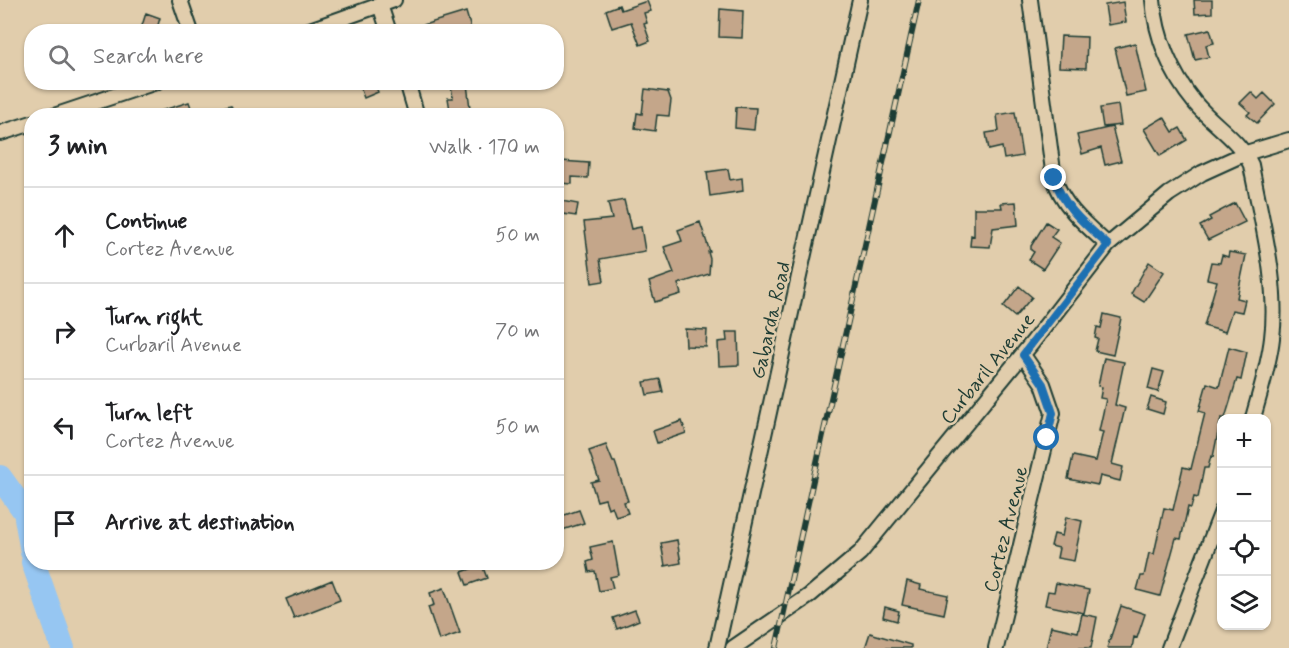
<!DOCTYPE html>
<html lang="en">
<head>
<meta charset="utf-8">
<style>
  body { margin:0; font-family:Mynerve,sans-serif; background:#f2f2f2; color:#202124 }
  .controls { position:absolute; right:18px; bottom:18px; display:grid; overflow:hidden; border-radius:12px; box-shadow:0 2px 4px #0004 }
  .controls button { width:54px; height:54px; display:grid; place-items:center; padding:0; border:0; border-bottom:2px solid #e0e0e0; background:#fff; color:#202124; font:30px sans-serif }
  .stop { position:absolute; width:18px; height:18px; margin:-14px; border:4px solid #1f6fb2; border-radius:50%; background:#fff }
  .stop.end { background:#1f6fb2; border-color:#fff; box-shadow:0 2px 6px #0008 }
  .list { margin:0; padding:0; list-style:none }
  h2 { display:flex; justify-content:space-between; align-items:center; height:78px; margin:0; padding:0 24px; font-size:26px }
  h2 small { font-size:20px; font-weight:400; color:#757577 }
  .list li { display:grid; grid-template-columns:39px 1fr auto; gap:18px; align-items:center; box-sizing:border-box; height:96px; padding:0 24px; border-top:2px solid #e0e0e0 }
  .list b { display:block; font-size:22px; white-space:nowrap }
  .list p { margin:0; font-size:20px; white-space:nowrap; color:#757577 }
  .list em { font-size:20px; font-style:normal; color:#757577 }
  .icon { flex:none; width:33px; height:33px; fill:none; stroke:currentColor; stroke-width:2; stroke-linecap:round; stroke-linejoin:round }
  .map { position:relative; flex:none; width:1289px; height:648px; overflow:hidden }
  .search { position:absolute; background:#fff; box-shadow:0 2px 4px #0004; left:24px; top:24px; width:540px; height:66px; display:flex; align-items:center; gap:15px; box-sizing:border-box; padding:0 21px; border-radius:24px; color:#757577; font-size:22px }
  .panel { position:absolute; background:#fff; box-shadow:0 2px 4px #0004; left:24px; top:108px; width:540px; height:462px; border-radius:24px }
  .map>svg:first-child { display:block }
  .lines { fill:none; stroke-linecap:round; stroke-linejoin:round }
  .river { stroke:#96c6f2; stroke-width:24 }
  .building { fill:#c4a68a; stroke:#1f3d34; stroke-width:1.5 }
  .minor-casing { stroke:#1f3d34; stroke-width:18 }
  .minor { stroke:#e1cdac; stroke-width:14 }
  .rail-casing { stroke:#1f3d34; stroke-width:6 }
  .rail { stroke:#e1cdac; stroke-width:4; stroke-dasharray:11; stroke-linecap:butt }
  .route { stroke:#1f6fb2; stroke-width:8 }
  .labels { text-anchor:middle; stroke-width:5; stroke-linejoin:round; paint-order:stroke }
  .street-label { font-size:20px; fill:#1f3d34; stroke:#e1cdac }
</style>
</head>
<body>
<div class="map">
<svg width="1289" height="648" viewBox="0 0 1289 648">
  <rect width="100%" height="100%" fill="#e1cdac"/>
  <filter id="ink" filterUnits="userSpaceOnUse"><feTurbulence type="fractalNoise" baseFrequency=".0167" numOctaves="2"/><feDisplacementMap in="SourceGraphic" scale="12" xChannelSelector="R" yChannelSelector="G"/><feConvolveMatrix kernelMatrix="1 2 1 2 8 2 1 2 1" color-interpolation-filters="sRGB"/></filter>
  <g filter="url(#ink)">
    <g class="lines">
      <path class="river" d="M0,477L25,512L32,552
        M33,562L63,648"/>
    </g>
    <path class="building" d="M1194,0H1212V13L1195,14Z
      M647,1L651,11L644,13L647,23L644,24L650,41L640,45L631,22L612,28L606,10L619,5L621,10Z
      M1123,2L1126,22L1108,25L1105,5Z
      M720,9L743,11L742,38L719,37Z
      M466,12L472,32H410V29Z
      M146,13L160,18L156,32H140Z
      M1210,29L1214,43L1206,45L1209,57L1195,60L1188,34Z
      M1061,36L1087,37L1086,68L1059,67Z
      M1135,43L1146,92L1126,96L1115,48Z
      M358,82H374L378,92L364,98Z
      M467,84L471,116H451L448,98H453L451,86Z
      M645,89L668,92L671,100L669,116L657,115L655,131L635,128L637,113L642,114Z
      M1251,92L1258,99L1264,93L1275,104L1257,123L1247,115L1250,112L1240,103Z
      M189,102L194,116H155L154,113Z
      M231,105L235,116H204L203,112Z
      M1118,105L1121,125L1103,127L1100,108Z
      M736,107L756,108L754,130L735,128Z
      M1015,112L1022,156L1004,159L1002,147L989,150L986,133L999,131L997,115Z
      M1164,117L1173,132L1180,128L1187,140L1160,156L1144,129Z
      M1112,127L1121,161L1105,165L1101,148L1082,154L1077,135Z
      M561,161L589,163L588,178L572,177V184L560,183Z
      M728,169L730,180L742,178L743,191L710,196L707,172Z
      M556,200L578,204L576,216L556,213Z
      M624,200L631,229L641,227L645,251L600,259L604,281L592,283L584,222L612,219L608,203Z
      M1016,202L1018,225L993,228L990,247L970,246L971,235L974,236V208H1002L1001,203Z
      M1235,203L1245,222L1208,240L1200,226L1211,220L1209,217Z
      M700,222L710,252H708L710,259L709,274L678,284L681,294L655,302L649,282L674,273L664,247L682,241L678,230Z
      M1046,222L1057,229L1051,237L1060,243L1043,269L1029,260L1034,252L1031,250V246Z
      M1229,252L1246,255L1237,298L1245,300L1242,312L1232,310L1225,332L1204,326L1217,281L1207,279L1211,262L1220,263L1222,255L1228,257Z
      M1149,262L1164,272L1144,302L1131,294Z
      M1019,286L1032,297L1015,317L1003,307Z
      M1104,314L1121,318L1113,355L1095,351L1098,339L1095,338L1097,327L1101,328Z
      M685,329L707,330L706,347L686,346Z
      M726,332H738L739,365L719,366L718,342L727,341Z
      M1229,347L1247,352L1241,380L1237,379L1225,418H1221L1213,457L1211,456L1208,468H1204L1198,498L1194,497L1191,508L1188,507L1181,539L1176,538L1160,596L1137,590L1141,576H1144L1149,553L1154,554L1164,508L1173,510L1183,467L1191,469L1205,413L1199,411L1207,383L1219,387Z
      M1104,358L1124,362L1115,405L1125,408L1112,464L1123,467L1120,481L1100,476L1098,485L1068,479L1073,456L1096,461L1103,432L1099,431L1106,399L1100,398L1102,387L1098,386Z
      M1153,369L1164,372L1158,392L1148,389Z
      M660,379L663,392L647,395L644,382Z
      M1151,397L1166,402L1163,414L1147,409Z
      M682,421L686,433L657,443L653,431Z
      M606,445L613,462H615L628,501L624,502L628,513L616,517L612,506L608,508L605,499L597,501L591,482L599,480L589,451Z
      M579,510L584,523L556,532V518Z
      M1066,517L1082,521L1074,561L1057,558L1059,548L1051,546L1054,534L1062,536Z
      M677,540L681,563L665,566L661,543Z
      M613,542L619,575L610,577L613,588L599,591L595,571L589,572L587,562L593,560L590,547Z
      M482,565L487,578L467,585L462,572Z
      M332,580L340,600L294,618L286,599Z
      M907,581L921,585L920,589L948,595L944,614L902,605Z
      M1056,583L1089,590L1084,613L1045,605L1048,591L1054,592Z
      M444,588L460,633L439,640L428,607L434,605L430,593Z
      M1121,606L1145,614L1137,638L1134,637L1132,648H1107Z
      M885,607L899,611L897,621L883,617Z
      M635,610L639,620L617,629L613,618Z
      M1082,614L1097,617L1091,648H1046L1051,626L1078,632Z
      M870,633L911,645V648H865Z"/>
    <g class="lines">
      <defs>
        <path id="minor" d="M180,0L191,32
          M1030,0L1054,178C1063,207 1086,225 1108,245
          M1153,0C1156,37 1171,74 1195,103C1213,125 1239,139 1251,165C1261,219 1279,283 1272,338C1269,365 1260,392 1253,418
          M380,5L389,32
          M304,32L394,0
          M407,82L417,116
          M54,116L156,82
          M1,133L32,123
          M717,648L860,0
          M733,648L809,596L860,553L1032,343L1108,245L1169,194L1202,173L1246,153L1289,140
          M996,648L1053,413L1043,384L1023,355
          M1169,648L1222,511"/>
      </defs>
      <use href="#minor" class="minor-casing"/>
      <use href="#minor" class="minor"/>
      <defs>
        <path id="rail" d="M776,648L919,0"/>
      </defs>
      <use href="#rail" class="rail-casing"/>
      <use href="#rail" class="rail"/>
    </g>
  </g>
  <g class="lines" filter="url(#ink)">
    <path class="route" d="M1047,438L1053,413L1043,384L1023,355L1108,245C1086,225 1063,207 1054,178"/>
  </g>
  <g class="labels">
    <g class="street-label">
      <text transform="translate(770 320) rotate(-77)" y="7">Gabarda Road</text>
      <text transform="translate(987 368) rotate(-51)" y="7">Curbaril Avenue</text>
      <text transform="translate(1005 529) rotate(-76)" y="7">Cortez Avenue</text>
    </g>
  </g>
</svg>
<div class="controls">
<button>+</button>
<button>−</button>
<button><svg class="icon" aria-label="locate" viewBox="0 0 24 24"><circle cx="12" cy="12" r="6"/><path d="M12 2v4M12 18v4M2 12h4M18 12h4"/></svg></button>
<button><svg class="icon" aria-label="layers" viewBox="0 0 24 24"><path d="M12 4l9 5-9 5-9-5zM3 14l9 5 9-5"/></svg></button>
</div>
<div class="stop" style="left:1047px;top:438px"></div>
<div class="stop end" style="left:1054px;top:178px"></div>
<div class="search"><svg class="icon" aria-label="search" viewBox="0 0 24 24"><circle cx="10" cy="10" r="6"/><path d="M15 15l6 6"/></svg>Search here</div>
<section class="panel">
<h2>3 min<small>Walk · 170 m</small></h2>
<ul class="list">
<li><svg class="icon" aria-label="ahead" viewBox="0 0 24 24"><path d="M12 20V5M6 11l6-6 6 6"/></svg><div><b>Continue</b><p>Cortez Avenue</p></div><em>50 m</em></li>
<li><svg class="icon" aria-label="right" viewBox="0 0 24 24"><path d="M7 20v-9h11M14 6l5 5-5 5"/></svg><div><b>Turn right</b><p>Curbaril Avenue</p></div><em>70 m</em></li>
<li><svg class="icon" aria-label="left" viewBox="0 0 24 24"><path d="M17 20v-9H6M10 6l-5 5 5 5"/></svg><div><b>Turn left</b><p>Cortez Avenue</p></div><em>50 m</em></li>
<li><svg class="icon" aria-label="arrive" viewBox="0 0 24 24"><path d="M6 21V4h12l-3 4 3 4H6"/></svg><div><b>Arrive at destination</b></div></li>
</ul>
</section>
</div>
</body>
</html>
